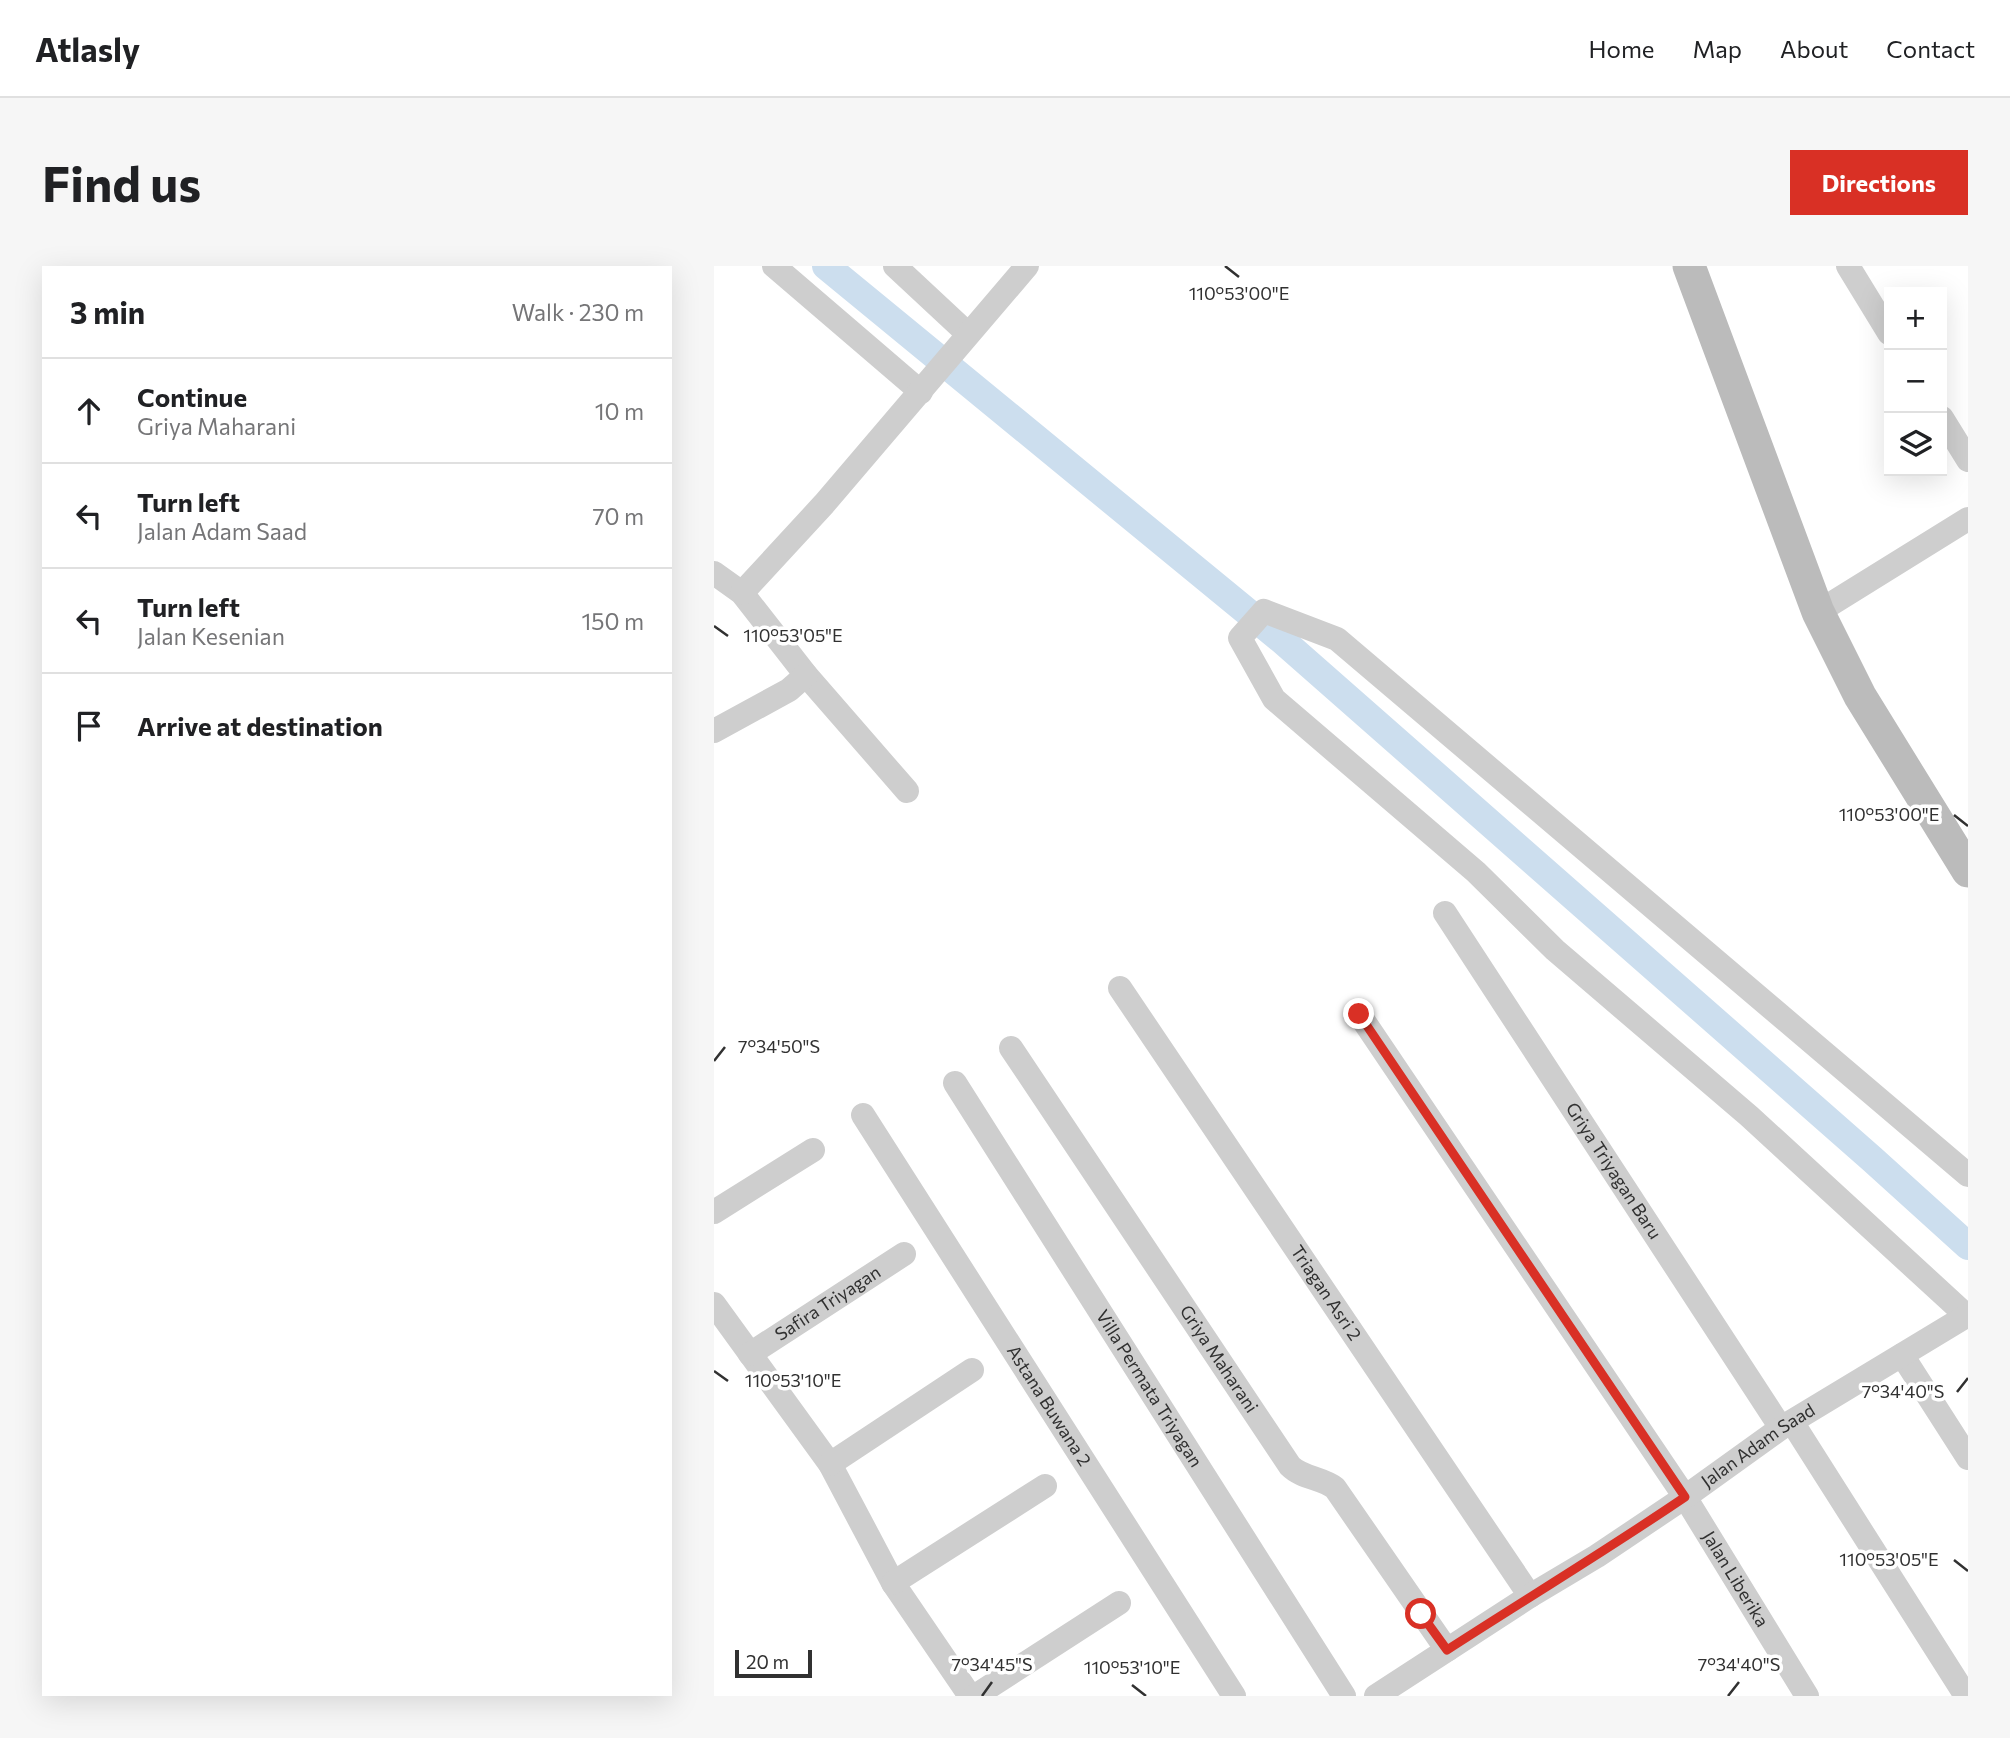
<!DOCTYPE html>
<html lang="en">
<head>
<meta charset="utf-8">
<style>
  body { margin:0; font-family:Commissioner,sans-serif; background:#f6f6f6; color:#202124 }
  .controls { position:absolute; right:21px; top:21px; display:grid; overflow:hidden; border-radius:0px; box-shadow:0 7px 28px #0002 }
  .controls button { width:63px; height:63px; display:grid; place-items:center; padding:0; border:0; border-bottom:2px solid #e0e0e0; background:#fff; color:#202124; font:35px sans-serif }
  .scale { position:absolute; left:21px; bottom:18px; width:77px; box-sizing:border-box; padding-left:7px; border:4px solid #313131; border-top:0; font-size:19px; line-height:24px; white-space:nowrap; color:#313131; -webkit-text-stroke:5px #fff; paint-order:stroke }
  .stop { position:absolute; width:21px; height:21px; margin:-16px; border:5px solid #d93025; border-radius:50%; background:#fff }
  .stop.end { background:#d93025; border-color:#fff; box-shadow:0 2px 7px #0008 }
  .list { margin:0; padding:0; list-style:none }
  h2 { display:flex; justify-content:space-between; align-items:center; height:91px; margin:0; padding:0 28px; font-size:30px }
  h2 small { font-size:23px; font-weight:400; color:#757577 }
  .list li { display:grid; grid-template-columns:46px 1fr auto; gap:21px; align-items:center; box-sizing:border-box; height:105px; padding:0 28px; border-top:2px solid #e0e0e0 }
  .list b { display:block; font-size:26px; white-space:nowrap }
  .list p { margin:0; font-size:23px; white-space:nowrap; color:#757577 }
  .list em { font-size:23px; font-style:normal; color:#757577 }
  .icon { flex:none; width:38px; height:38px; fill:none; stroke:currentColor; stroke-width:2; stroke-linecap:round; stroke-linejoin:round }
  .map { position:relative; flex:none; width:1254px; height:1430px; overflow:hidden; border-radius:0px }
  header { display:flex; align-items:center; gap:42px; box-sizing:border-box; height:98px; padding:0 35px; background:#fff; border-bottom:2px solid #e0e0e0 }
  header strong { font-size:33px }
  nav { display:flex; gap:38px; margin-inline-start:auto; font-size:24px }
  .intro { display:flex; align-items:center; justify-content:space-between; box-sizing:border-box; height:168px; padding:0 42px }
  h1 { margin:0; font-size:49px }
  .button { padding:18px 32px; border-radius:0px; background:#d93025; color:#fff; font-size:24px; font-weight:700 }
  main { display:flex; gap:42px; padding:0 42px }
  aside { flex:1; background:#fff; border-radius:0px; box-shadow:0 7px 28px #0002 }
  .map>svg:first-child { display:block }
  .lines { fill:none; stroke-linecap:round; stroke-linejoin:round }
  .canal { stroke:#ccdeee; stroke-width:28 }
  .minor { stroke:#cecece; stroke-width:24 }
  .secondary { stroke:#bbb; stroke-width:33 }
  .route { stroke:#d93025; stroke-width:9 }
  .ticks { fill:none; stroke:#313131; stroke-width:2.5 }
  .labels { text-anchor:middle; stroke-width:7; stroke-linejoin:round; paint-order:stroke }
  .street-label { font-size:18px; fill:#313131; stroke:#fff }
  .ticks-label { font-size:18px; text-anchor:middle; fill:#313131; stroke:#fff; stroke-width:7; stroke-linejoin:round; paint-order:stroke }
</style>
</head>
<body>
<header>
<strong>Atlasly</strong>
<nav><a>Home</a><a>Map</a><a>About</a><a>Contact</a></nav>
</header>
<div class="intro"><h1>Find us</h1><a class="button">Directions</a></div>
<main>
<aside>
<h2>3 min<small>Walk · 230 m</small></h2>
<ul class="list">
<li><svg class="icon" aria-label="ahead" viewBox="0 0 24 24"><path d="M12 20V5M6 11l6-6 6 6"/></svg><div><b>Continue</b><p>Griya Maharani</p></div><em>10 m</em></li>
<li><svg class="icon" aria-label="left" viewBox="0 0 24 24"><path d="M17 20v-9H6M10 6l-5 5 5 5"/></svg><div><b>Turn left</b><p>Jalan Adam Saad</p></div><em>70 m</em></li>
<li><svg class="icon" aria-label="left" viewBox="0 0 24 24"><path d="M17 20v-9H6M10 6l-5 5 5 5"/></svg><div><b>Turn left</b><p>Jalan Kesenian</p></div><em>150 m</em></li>
<li><svg class="icon" aria-label="arrive" viewBox="0 0 24 24"><path d="M6 21V4h12l-3 4 3 4H6"/></svg><div><b>Arrive at destination</b></div></li>
</ul>
</aside>
<div class="map">
<svg width="1254" height="1430" viewBox="0 0 1254 1430">
  <rect width="100%" height="100%" fill="#fff"/>
  <g class="lines">
    <path class="canal" d="M112,0L570,376L1158,893L1254,980"/>
    <g class="minor">
      <path d="M60,0L207,126"/>
      <path d="M181,0L254,68"/>
      <path d="M1134,0L1175,67"/>
      <path d="M1228,152L1254,194"/>
      <path d="M0,307L28,327L92,409L193,525"/>
      <path d="M28,327L110,238L313,0"/>
      <path d="M1104,346L1254,253"/>
      <path d="M0,465L75,424L92,409"/>
      <path id="s1" d="M731,647L1067,1162"/>
      <path id="s2" d="M406,722L816,1330"/>
      <path id="s3" d="M645,748L971,1231L1093,1430"/>
      <path id="s4" d="M297,782L576,1200C588,1212 608,1212 621,1222L733,1384"/>
      <path id="s5" d="M241,817L630,1430"/>
      <path id="s6" d="M149,849L520,1430"/>
      <path d="M1254,909L623,373L550,345L526,372L560,433L762,606L841,684L1035,850L1254,1051"/>
      <path d="M0,946L99,884"/>
      <path d="M0,1038L116,1198L179,1317L256,1430"/>
      <path id="s7" d="M36,1088L190,988"/>
      <path d="M1188,1089L1254,1192"/>
      <path d="M1078,1156L1252,1430"/>
      <path d="M116,1198L258,1104"/>
      <path d="M179,1317L331,1220"/>
      <path d="M261,1430L405,1337"/>
      <path id="s8" d="M662,1430L816,1330L883,1290L971,1231L1067,1162L1254,1049"/>
    </g>
    <path class="secondary" d="M975,0L1104,346L1146,430L1254,605"/>
  </g>
  <g class="lines">
    <path class="route" d="M645,748L971,1231C893,1284 812,1333 733,1384L707,1348"/>
  </g>
  <path class="ticks" d="M511,0L525,11M0,360L14,370M1240,549L1254,560M0,795L11,781M0,1105L14,1115M1243,1126L1254,1112M1240,1294L1254,1305M418,1419L432,1430M268,1430L278,1416M1014,1430L1025,1416"/>
  <g class="labels">
    <g class="street-label">
      <text dy="6" stroke="none"><textPath href="#s1" startOffset="308">Griya Triyagan Baru</textPath></text>
      <text dy="6" stroke="none"><textPath href="#s2" startOffset="368">Triagan Asri 2</textPath></text>
      <text dy="6" stroke="none"><textPath href="#s7" startOffset="93">Safira Triyagan</textPath></text>
      <text dy="6" stroke="none"><textPath href="#s4" startOffset="374">Griya Maharani</textPath></text>
      <text dy="6" stroke="none"><textPath href="#s5" startOffset="362">Villa Permata Triyagan</textPath></text>
      <text dy="6" stroke="none"><textPath href="#s6" startOffset="345">Astana Buwana 2</textPath></text>
      <text dy="6" stroke="none"><textPath href="#s8" startOffset="457">Jalan Adam Saad</textPath></text>
      <text dy="6" stroke="none"><textPath href="#s3" startOffset="679">Jalan Liberika</textPath></text>
    </g>
  </g>
  <g class="ticks-label">
    <text x="525" y="34">110°53'00"E</text>
    <text x="79" y="376">110°53'05"E</text>
    <text x="1175" y="555">110°53'00"E</text>
    <text x="65" y="787">7°34'50"S</text>
    <text x="79" y="1121">110°53'10"E</text>
    <text x="1189" y="1132">7°34'40"S</text>
    <text x="1175" y="1300">110°53'05"E</text>
    <text x="278" y="1405">7°34'45"S</text>
    <text x="1025" y="1405">7°34'40"S</text>
    <text x="418" y="1408">110°53'10"E</text>
  </g>
</svg>
<div class="controls">
<button>+</button>
<button>−</button>
<button><svg class="icon" aria-label="layers" viewBox="0 0 24 24"><path d="M12 4l9 5-9 5-9-5zM3 14l9 5 9-5"/></svg></button>
</div>
<div class="scale">20 m</div>
<div class="stop" style="left:707px;top:1348px"></div>
<div class="stop end" style="left:645px;top:748px"></div>
</div>
</main>
</body>
</html>
